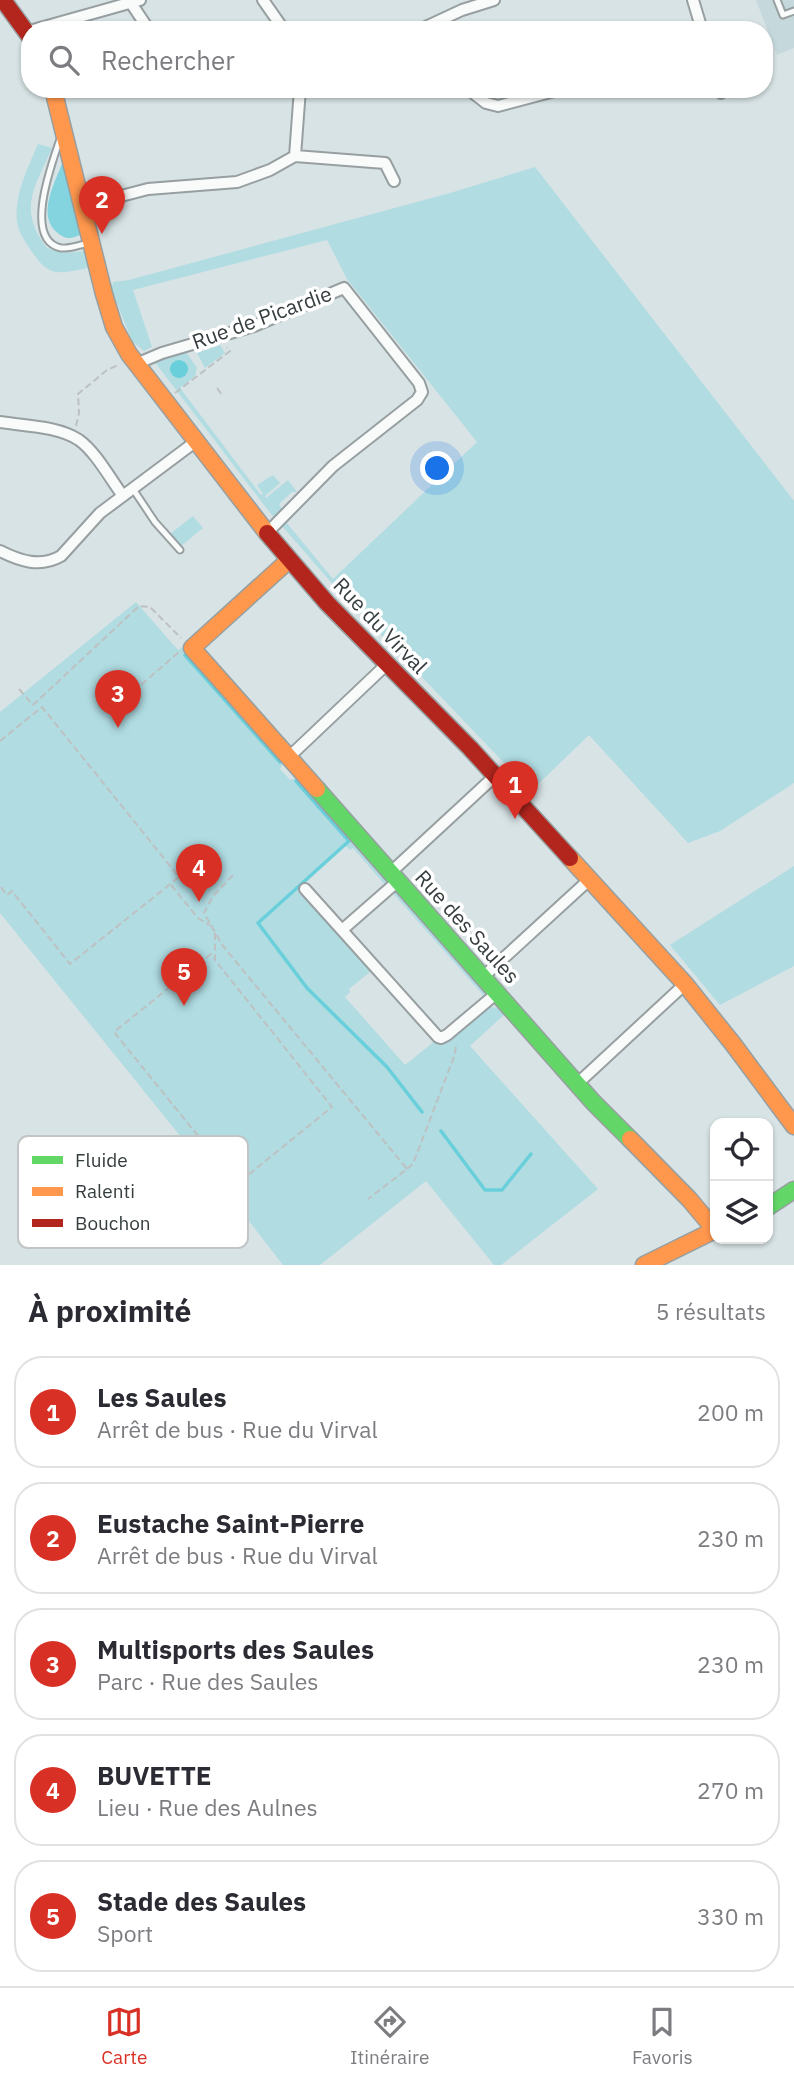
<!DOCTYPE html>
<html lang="fr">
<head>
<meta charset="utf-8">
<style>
  body { margin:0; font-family:"IBM Plex Sans",sans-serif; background:#f2f2f3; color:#2b2b33 }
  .controls { position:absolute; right:21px; bottom:21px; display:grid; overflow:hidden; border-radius:14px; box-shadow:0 2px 5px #0004 }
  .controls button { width:63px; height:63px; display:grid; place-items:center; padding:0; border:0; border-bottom:2px solid #e1e1e2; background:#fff; color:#2b2b33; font:35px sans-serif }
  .you { position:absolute; left:438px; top:469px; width:24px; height:24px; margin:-18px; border:5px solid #fff; border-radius:50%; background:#1a73e8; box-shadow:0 0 0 10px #1a73e833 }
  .badge { display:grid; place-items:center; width:46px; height:46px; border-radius:50%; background:#d93025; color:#fff; font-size:23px; font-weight:700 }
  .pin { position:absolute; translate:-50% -58px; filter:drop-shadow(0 2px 4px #0008) }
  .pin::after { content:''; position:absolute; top:37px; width:24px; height:21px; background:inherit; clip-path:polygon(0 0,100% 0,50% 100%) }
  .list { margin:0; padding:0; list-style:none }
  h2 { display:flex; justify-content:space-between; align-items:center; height:91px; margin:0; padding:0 28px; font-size:30px }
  h2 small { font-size:23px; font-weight:400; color:#7c7c81 }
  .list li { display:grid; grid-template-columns:46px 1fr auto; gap:21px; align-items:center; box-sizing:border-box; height:112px; margin:0 14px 14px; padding:0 14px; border:2px solid #e1e1e2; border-radius:28px }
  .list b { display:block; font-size:26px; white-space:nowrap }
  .list p { margin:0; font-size:23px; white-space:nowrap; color:#7c7c81 }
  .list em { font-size:23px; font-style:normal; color:#7c7c81 }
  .icon { flex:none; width:38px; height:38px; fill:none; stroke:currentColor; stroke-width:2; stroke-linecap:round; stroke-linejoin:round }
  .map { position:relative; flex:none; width:794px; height:1265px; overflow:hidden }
  .search { position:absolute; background:#fff; box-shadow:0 2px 5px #0004; left:21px; right:21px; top:21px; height:77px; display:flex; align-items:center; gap:18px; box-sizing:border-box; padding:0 24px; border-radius:28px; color:#7c7c81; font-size:26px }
  .sheet { height:721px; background:#fff }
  nav { display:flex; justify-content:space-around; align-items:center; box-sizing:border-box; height:98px; border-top:2px solid #e1e1e2; background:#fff; font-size:19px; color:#7c7c81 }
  nav a { display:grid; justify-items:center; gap:4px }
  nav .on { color:#d93025 }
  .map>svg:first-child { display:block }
  .built { fill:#c5d9dc }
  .green { fill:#b0dce2 }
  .forest { fill:#83d4de }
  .water { fill:#69cfda }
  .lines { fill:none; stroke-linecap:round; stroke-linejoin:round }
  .stream { stroke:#69cfda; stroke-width:3.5 }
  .lane-casing { stroke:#979fa1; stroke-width:9 }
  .street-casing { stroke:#979fa1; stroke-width:14 }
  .fast-casing { stroke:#979fa1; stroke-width:19 }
  .slow-casing { stroke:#979fa1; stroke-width:19 }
  .jam-casing { stroke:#979fa1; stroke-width:19 }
  .path { stroke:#bec1c2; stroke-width:2; stroke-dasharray:7 3.5; stroke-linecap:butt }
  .lane { stroke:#f9fbfb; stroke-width:5 }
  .street { stroke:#f9fbfb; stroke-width:10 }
  .fast { stroke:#63d668; stroke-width:16 }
  .slow { stroke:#ff974d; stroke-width:16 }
  .jam { stroke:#b3261e; stroke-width:16 }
  .labels { text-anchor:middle; stroke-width:7; stroke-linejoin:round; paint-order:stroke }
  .street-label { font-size:21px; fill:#353d3e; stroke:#fff }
  .key { fill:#fff; stroke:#c2c5c5; stroke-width:2 }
  .key-label { font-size:19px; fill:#353d3e }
</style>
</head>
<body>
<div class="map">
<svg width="794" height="1265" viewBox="0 0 794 1265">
  <rect width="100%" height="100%" fill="#d8e3e5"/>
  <path class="built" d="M756,0H794V48L777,55Z"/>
  <path class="green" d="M38,144L52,148C35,187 17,209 47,248L66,253L84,251L88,268C60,273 50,279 32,252C26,243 19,233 17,222C14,196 28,167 38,144Z
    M535,167L794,501V783L720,831L688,843L589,735L531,791L330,581L282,526L286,522L333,579L477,442L347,279L327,240L133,290L152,347L144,351L132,341L109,283L113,285V282L129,280L450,193Z
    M220,345L225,353L205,368L197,353Z
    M186,352L197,368L195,376L180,388L261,495L263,494L257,485L273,475L280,483L265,496L266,498L288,480L297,492H292L279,504L282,509L274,518L154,361Z
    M193,516L203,528L181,546L170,534Z
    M136,602L178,650L183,647L285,760L280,769L290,780L299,777L387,880L386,886L353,848L350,850L345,845L305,879L307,883L300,890L371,971L349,989L350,992L345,997L405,1065L435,1041L445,1043L488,1007L500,1008L505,1014L470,1046L598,1189L501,1265H494L426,1181L320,1265H283L245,1216L0,913V712Z
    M794,866V966L720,1005L670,945Z
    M392,892H398L485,990L484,996Z"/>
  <path class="forest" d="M63,161L80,235C73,238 66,240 59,234C35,217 55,183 63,161Z"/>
  <path class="water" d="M170 369a9 9 0 1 1 18 0a9 9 0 1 1-18 0Z"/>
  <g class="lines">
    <path class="stream" d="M185,655L280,762
      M296,781L349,841L258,923L307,988L387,1067L422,1112
      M441,1131L485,1190H502L531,1154"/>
    <defs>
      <path id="lane" d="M777,0L783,15L794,11
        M60,139C53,161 22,240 61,248C70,249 80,245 88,243
        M133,489L155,522L180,550"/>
      <path id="street" d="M263,0L284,30
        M693,0L702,30
        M131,3L149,30
        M33,30L140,0
        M419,30L462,10L494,0
        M468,89L486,103L498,106L562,89
        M720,89L721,93
        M295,156L300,89
        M83,206L148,189L237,182L270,170L295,156L385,163L394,181
        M136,364L162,353L254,326L344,288L419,383L422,392L417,400L333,466L267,533
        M0,422C25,426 58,426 79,440C96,452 111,480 123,496
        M0,551C20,561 40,568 61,556L100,513L195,442
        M289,757L387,664
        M390,873L496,775
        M305,889L438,1037L441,1038L447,1035L497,993
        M342,930L398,881
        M483,977L590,879
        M577,1084L685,984"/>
      <path id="fast" d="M317,789L593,1102L630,1139
        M768,1207L794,1190"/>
      <path id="slow" d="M53,89L104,294L114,327L129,354L267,533
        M289,560L192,648L317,789
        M570,858L685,984L733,1044L794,1126
        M630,1139L689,1199L715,1230
        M644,1265L715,1230"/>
      <path id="jam" d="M3,0L30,37
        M267,533L327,603L470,748L570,858"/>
    </defs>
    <use href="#lane" class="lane-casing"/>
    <use href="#street" class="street-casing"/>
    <use href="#fast" class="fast-casing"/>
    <use href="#slow" class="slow-casing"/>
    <use href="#jam" class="jam-casing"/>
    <path class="path" d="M217,388L222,395
      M175,393L230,351L227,347
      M76,426L79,413L78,394L107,370L118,365
      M19,689L33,705L139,606L150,607L181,638
      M129,697L133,698L134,691L179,652
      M0,741L42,707L179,877L70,964L12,891L7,895L0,886
      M233,875L213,896L204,913L223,946L407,1169L368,1199
      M171,885L198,918L211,926
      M215,933V960L332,1107L237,1184L114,1032L211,954L215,960
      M407,1169L413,1164L455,1054L456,1043"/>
    <use href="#lane" class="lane"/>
    <use href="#street" class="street"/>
    <use href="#fast" class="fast"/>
    <use href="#slow" class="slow"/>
    <use href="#jam" class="jam"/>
  </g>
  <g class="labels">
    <g class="street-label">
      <text transform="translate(262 318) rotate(-20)" y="7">Rue de Picardie</text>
      <text transform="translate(380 626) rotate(46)" y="7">Rue du Virval</text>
      <text transform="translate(467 927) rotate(48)" y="7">Rue des Saules</text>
    </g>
  </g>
  <rect x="18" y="1136" width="230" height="112" rx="10" class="key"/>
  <rect x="32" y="1156" width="31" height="8" fill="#63d668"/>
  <rect x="32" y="1187" width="31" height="9" fill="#ff974d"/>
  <rect x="32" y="1219" width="31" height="8" fill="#b3261e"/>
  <g class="key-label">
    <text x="75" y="1167">Fluide</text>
    <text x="75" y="1198">Ralenti</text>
    <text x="75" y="1230">Bouchon</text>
  </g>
</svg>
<div class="controls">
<button><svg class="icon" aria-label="locate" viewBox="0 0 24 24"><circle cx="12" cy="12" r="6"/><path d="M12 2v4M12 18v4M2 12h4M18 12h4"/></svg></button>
<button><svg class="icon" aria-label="layers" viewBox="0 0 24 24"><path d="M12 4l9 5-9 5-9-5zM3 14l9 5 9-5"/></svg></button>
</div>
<div class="you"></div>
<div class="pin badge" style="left:515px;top:819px">1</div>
<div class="pin badge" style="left:102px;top:234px">2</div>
<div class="pin badge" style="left:118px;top:728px">3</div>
<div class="pin badge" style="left:199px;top:902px">4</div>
<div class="pin badge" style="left:184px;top:1006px">5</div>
<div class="search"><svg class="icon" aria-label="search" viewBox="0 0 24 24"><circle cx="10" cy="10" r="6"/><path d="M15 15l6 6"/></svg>Rechercher</div>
</div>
<section class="sheet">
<h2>À proximité<small>5 résultats</small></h2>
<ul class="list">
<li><span class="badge">1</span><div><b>Les Saules</b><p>Arrêt de bus · Rue du Virval</p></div><em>200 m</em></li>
<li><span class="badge">2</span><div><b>Eustache Saint-Pierre</b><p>Arrêt de bus · Rue du Virval</p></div><em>230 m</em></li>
<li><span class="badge">3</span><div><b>Multisports des Saules</b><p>Parc · Rue des Saules</p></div><em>230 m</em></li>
<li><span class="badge">4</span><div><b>BUVETTE</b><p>Lieu · Rue des Aulnes</p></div><em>270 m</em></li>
<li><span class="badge">5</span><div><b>Stade des Saules</b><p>Sport</p></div><em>330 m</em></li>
</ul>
</section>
<nav>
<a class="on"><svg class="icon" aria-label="map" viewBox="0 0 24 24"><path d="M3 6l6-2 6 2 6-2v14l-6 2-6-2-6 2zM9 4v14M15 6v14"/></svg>Carte</a>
<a><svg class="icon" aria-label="directions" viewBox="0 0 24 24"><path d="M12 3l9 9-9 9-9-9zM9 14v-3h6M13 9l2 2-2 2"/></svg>Itinéraire</a>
<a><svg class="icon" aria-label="saved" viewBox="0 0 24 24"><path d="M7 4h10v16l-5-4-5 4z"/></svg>Favoris</a>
</nav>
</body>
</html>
